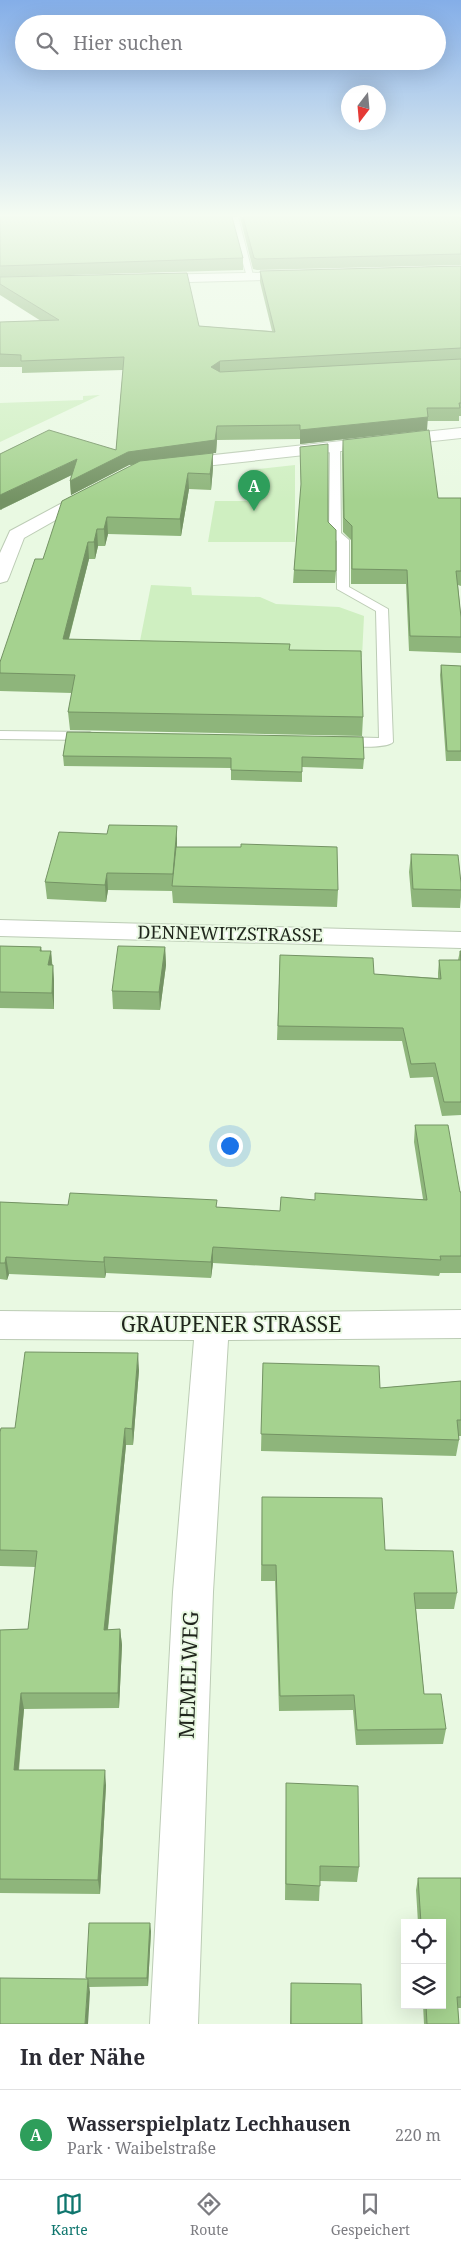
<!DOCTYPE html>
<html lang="de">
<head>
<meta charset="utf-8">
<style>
  body { margin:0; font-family:"Noto Serif",serif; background:#f7f7f7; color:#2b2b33 }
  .controls { position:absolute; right:15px; bottom:15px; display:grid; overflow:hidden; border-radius:0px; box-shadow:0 5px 20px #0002 }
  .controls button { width:45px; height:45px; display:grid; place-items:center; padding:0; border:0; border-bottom:1px solid #e1e1e2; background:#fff; color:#2b2b33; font:25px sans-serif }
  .compass { position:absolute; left:341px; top:85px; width:45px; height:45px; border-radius:50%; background:#fff; box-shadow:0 5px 20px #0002; rotate:196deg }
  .you { position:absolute; left:229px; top:1145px; width:18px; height:18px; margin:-12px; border:4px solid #fff; border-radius:50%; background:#1a73e8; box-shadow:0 0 0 8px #1a73e833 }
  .badge { display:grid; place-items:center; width:32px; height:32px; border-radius:50%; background:#0f766e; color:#fff; font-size:16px; font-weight:700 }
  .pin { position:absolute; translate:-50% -41px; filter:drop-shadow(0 1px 2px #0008) }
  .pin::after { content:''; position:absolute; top:26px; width:18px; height:15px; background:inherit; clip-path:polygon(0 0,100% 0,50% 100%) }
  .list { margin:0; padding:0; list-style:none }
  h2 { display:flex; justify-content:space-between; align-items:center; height:65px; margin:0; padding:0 20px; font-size:21px }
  h2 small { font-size:16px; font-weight:400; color:#7c7c81 }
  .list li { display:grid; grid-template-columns:32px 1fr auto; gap:15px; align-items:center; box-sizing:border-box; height:90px; padding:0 20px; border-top:1px solid #e1e1e2 }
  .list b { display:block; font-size:19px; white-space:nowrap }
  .list p { margin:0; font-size:16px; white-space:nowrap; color:#7c7c81 }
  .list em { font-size:16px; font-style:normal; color:#7c7c81 }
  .icon { flex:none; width:28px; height:28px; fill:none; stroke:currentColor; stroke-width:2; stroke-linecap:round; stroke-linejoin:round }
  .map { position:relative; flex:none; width:461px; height:2024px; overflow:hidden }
  .search { position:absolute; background:#fff; box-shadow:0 5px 20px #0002; left:15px; right:15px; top:15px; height:55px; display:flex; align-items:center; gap:12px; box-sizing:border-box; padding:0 18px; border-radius:28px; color:#7c7c81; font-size:19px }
  .sheet { height:155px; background:#fff }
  nav { display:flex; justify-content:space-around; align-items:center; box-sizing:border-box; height:70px; border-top:1px solid #e1e1e2; background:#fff; font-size:14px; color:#7c7c81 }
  nav a { display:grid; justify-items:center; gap:2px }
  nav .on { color:#0f766e }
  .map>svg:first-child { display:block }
  .green { fill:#cfefc1 }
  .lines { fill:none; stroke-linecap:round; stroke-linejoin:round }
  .service-casing { stroke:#bcccb5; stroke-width:2 }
  .minor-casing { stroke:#bcccb5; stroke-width:2 }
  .service { fill:#fff; fill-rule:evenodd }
  .minor { fill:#fff; fill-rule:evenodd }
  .wall { fill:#8eb57b }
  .shaded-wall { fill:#749364 }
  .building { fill:#a5d28f; stroke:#749364 }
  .labels { text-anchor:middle; stroke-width:4; stroke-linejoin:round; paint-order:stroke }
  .street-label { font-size:18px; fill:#1f251c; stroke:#e9f9e2 }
  .near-street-label { font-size:21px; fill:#1f251c; stroke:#e9f9e2 }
</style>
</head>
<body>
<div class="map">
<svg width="461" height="2024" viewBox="0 0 461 2024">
  <rect width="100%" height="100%" fill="#e9f9e2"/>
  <path class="green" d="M100,395L0,442V403L83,400V396Z
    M295,465V542H208L215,501H247L249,470Z
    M151,585L191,587L192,595L260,597L276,604L339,607L364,616L362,657L138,651Z"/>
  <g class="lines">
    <defs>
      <path id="service" d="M230,217H238L254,279L247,277Z
        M335,444L340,447L341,533L349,540V587L388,609L393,742C388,749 339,748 334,741L341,737L379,738L376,611L337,589V541L329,534L330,447Z
        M0,731L90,732L97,736L90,740L0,739Z"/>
      <path id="minor" d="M297,272L303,276L302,279L150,283L144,279L150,275Z
        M461,428V438L177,469L171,468L169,464L171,460L177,459Z
        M92,487L98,488L101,492L98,496L24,538L9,577L7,581L0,583V553L10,531Z
        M0,920L461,932V948L0,936Z
        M461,1310V1338L228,1340L213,1592L198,2024H150L173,1592L194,1340L0,1339V1311L212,1313Z"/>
    </defs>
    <use href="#service" class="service-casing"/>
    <use href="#minor" class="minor-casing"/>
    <use href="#service" class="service"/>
    <use href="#minor" class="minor"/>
  </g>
  <path class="wall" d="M0,217L243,258V270L0,277Z
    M240,217H461V265L257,270L253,269Z
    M461,266V416H459V421H427V430L300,444V439L217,440L216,453H213V468L211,490L189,489L181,536L108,534L105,546H98L95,559H89L69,639L290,650L363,717L362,736L70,730L68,712L72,693L0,691V662L43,559L133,465H129L71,495L70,481L71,475L0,510L116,450L123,370L22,373V367H0V322L41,321L0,295V277L199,326L272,331L260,282V271Z
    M343,440L438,498H461V586L458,585L461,617V653L409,651L406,584H351V540L343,532L342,454Z
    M300,447L328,522L336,571L335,583H293L294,570L301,490Z
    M441,665L461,666V761H446L440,675Z
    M67,732L364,759L363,769L302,767V782L231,780V768L64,766L63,756Z
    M177,843V847L338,890L337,907L173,903L172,891L108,890L106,902L47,899L45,882Z
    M411,854L461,883V897L460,908L412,907L409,872Z
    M0,946L41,947L42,951H51L54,981V1009L0,1008Z
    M165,947L166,965L160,1010L113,1009L112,991Z
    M460,951H461V1115L442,1116L433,1077L410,1078L402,1041L277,1040L280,955L374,974L438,978V973L439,960H458Z
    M415,1125L460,1192H461V1273H440L439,1276L213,1263L211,1278L106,1273L105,1278L9,1274L7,1280L0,1279V1202L68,1205L217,1207L280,1211L314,1200L423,1199L414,1142Z
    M263,1363L380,1388L461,1381V1436H459V1440L456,1456L261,1451Z
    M139,1370L133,1445H126L108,1630L120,1629L122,1645L119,1708L24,1709L19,1770L106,1785L100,1894L0,1893V1630L28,1629L36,1567L0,1566V1432L15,1428Z
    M262,1497L385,1550L457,1593L454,1609H416L424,1694L446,1729L443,1744L356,1745L353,1710L279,1711L275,1581H261Z
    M286,1783L359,1867L357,1882L320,1881L319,1901L285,1900L286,1800Z
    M418,1878H461V2008H458L459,2024H424L423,2005H442V1923H418L416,1890Z
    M151,1931L148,1986L89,1987L90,1992L86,1979Z
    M291,1983L362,2024H290Z"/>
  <path class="shaded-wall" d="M220,361V373L211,367Z
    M428,417L427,430L300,444V430Z
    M217,426V440L216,453H213V468L211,490L210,474L213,453L129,465L71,495L70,481L128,452Z
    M77,459L78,472L0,510V495Z
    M188,473L189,489L181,536L180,519Z
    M107,517L108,534L105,546L104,529Z
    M97,529L98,546L95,559L94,542Z
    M88,542L89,559L64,657L63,639Z
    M177,826V843L174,886L173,874Z
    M107,873L108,890L106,902L105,885Z
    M165,947L166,965L160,1010L159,992Z
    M51,951L52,967L48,965Z
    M53,965L54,981V1009L52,993Z
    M213,1247V1263L211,1278V1262Z
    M6,1257L9,1274L7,1280L5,1263Z
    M104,1257L106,1273L105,1278L104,1262Z
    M138,1353L139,1370L133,1445L132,1429Z
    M125,1428L126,1445L106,1646L104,1630Z
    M120,1629L122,1645L119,1708L118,1693Z
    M21,1693L24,1709L17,1785L14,1770Z
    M105,1770L106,1785L100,1894L98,1880Z
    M150,1923L151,1931L148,1986L147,1978Z
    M88,1979L90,1992L88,2024H85Z"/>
  <path class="building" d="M0,217H232L243,258L0,266Z
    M243,217H458L461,218V254L257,259L254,258Z
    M461,266V348L220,361L211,367L220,372L461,359V403H459L460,408H427L428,417L300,430V425L217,426L215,440L128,452L70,481L77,459L0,495V454L49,430L116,450L124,357L21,361V355L0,354V322L59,320L0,284V277L187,273L199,326L275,332L260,271Z
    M429,430L438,498H461V571H456L461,617V637L410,636L407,570L352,569V526L344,518L343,440Z
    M328,444V522L336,530V571L294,570L301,484L300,447Z
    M213,453L210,474L188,473L180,519L107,517L104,529H97L94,542H88L63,639L290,644L289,650L361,651L363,717L68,712L75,675L0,673V662L35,559H43L62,501L140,461Z
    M441,665L461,666V751H447Z
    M67,732L363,737L364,759L302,757V772L231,770V758L63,756Z
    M109,825L177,826L173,874L107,873L105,885L45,882L59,832L107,834Z
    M241,844L337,847L338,890L172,886L176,847H241Z
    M411,854L458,855L461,883V890L413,889Z
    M0,946L41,947L40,951H51L48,965H53L52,993L0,992Z
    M118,946L165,947L159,992L112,991Z
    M460,951H461V1102H444L435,1063L411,1064L403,1028L278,1026L280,955L373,958L374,974L441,979L439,960H461Z
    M415,1125H448L460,1192H461V1256H440L441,1260L213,1247L211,1262L104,1257V1262L6,1257L5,1263H0V1202L68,1205L70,1193L217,1200L216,1207L280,1211L281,1197L315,1200V1193L427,1200Z
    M25,1352L138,1353L132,1429L125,1428L104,1630L120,1629L118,1693H21L14,1770H105L98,1880L0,1879V1630L28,1629L37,1551L0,1550V1432L1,1428H15Z
    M263,1363L379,1366L380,1388L461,1381V1420H457L459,1440L261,1434Z
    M262,1497L382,1498L385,1550L453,1551L457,1593H414L424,1694H441L446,1729L357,1730L354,1695L280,1696L276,1565H262Z
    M286,1783L358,1786L359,1867L320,1866V1886L286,1884Z
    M418,1878H461V1997H457L459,2024H427L426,2005H442V1923H421Z
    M89,1923H150L147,1978H86Z
    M0,1978L88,1979L85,2024H0Z
    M291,1983L361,1984L362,2024H291Z"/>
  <linearGradient id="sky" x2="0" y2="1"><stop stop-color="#84aee8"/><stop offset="0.43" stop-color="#f5fcf2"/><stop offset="1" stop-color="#f5fcf2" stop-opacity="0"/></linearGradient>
  <rect width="461" height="500" fill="url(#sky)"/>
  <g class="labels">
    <g class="street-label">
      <text transform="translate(230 934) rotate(1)" y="6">DENNEWITZSTRASSE</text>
    </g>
    <g class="near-street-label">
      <text x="231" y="1332">GRAUPENER STRASSE</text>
      <text transform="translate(189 1675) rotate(-88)" y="7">MEMELWEG</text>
    </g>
  </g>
</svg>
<div class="controls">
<button><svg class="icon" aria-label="locate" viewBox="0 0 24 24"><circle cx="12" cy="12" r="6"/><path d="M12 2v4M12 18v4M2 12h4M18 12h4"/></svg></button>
<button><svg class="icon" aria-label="layers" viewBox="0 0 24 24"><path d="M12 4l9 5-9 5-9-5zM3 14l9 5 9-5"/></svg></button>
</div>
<svg class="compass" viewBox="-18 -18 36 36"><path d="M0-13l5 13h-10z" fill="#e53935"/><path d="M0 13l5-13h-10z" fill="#7c7c81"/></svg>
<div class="you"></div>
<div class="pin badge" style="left:254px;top:511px;background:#2e9e5b">A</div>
<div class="search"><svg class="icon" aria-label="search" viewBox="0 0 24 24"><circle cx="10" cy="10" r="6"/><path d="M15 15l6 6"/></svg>Hier suchen</div>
</div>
<section class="sheet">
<h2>In der Nähe<small></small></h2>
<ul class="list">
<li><span class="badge" style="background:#2e9e5b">A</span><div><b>Wasserspielplatz Lechhausen</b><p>Park · Waibelstraße</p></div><em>220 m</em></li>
</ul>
</section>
<nav>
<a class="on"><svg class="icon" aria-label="map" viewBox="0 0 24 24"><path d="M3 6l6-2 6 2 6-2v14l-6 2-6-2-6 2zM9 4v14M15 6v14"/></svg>Karte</a>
<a><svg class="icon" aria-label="directions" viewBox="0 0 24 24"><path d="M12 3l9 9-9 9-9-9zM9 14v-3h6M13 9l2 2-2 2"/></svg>Route</a>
<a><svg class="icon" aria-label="saved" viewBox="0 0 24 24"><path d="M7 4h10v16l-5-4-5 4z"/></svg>Gespeichert</a>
</nav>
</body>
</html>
